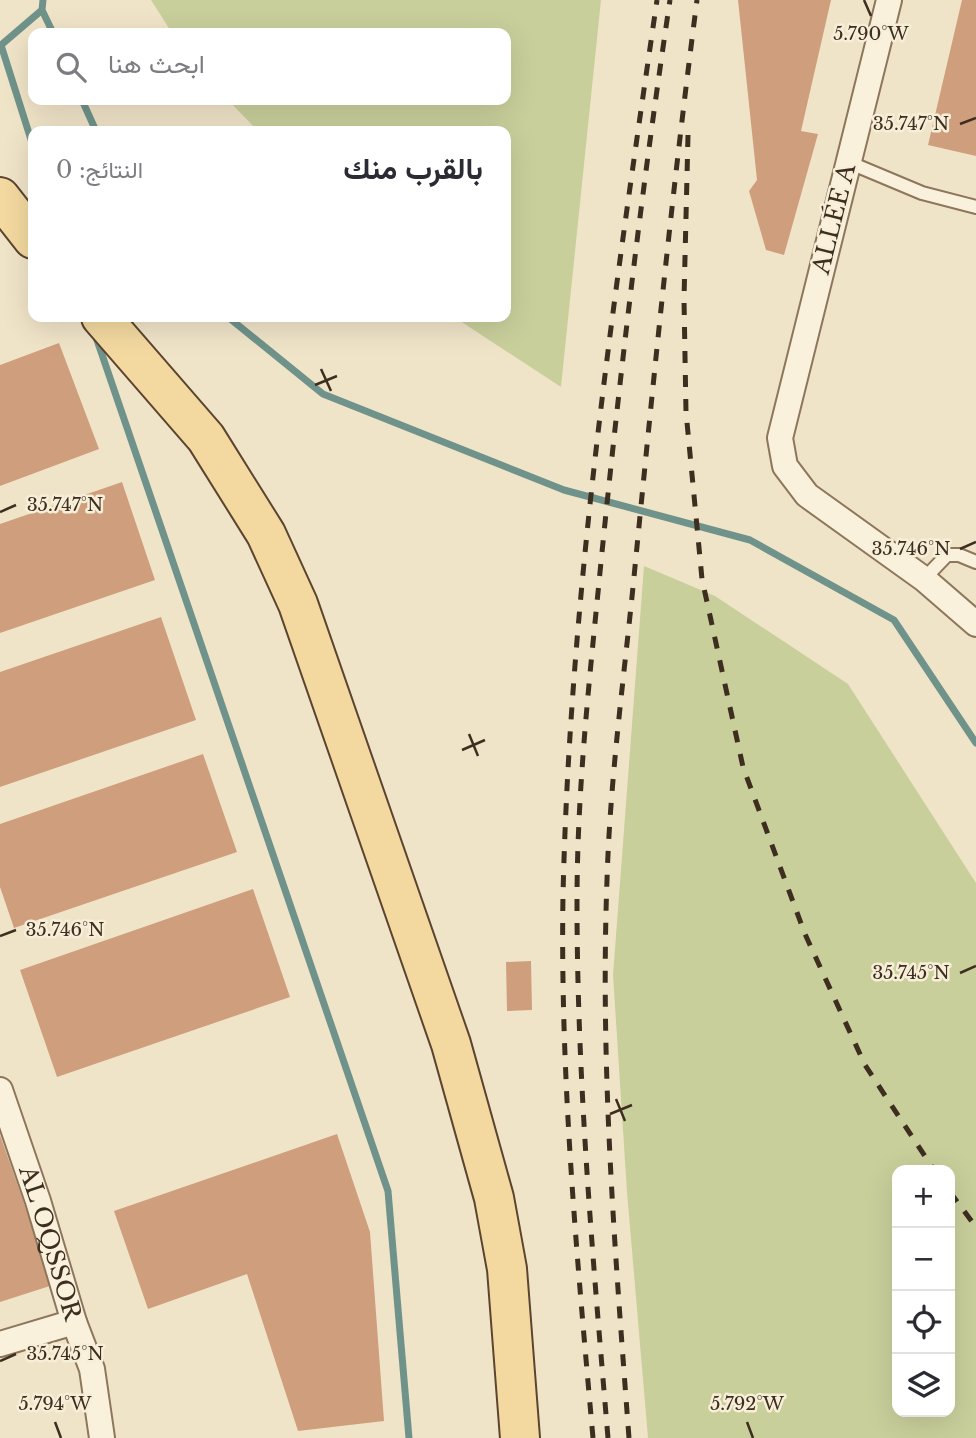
<!DOCTYPE html>
<html lang="ar">
<head>
<meta charset="utf-8">
<style>
  body { margin:0; font-family:"Libre Baskerville",Vazirmatn,serif; background:#f2f2f3; color:#2b2b33; direction:rtl }
  .controls { position:absolute; right:21px; bottom:21px; display:grid; overflow:hidden; border-radius:14px; box-shadow:0 7px 28px #0002 }
  .controls button { width:63px; height:63px; display:grid; place-items:center; padding:0; border:0; border-bottom:2px solid #e1e1e2; background:#fff; color:#2b2b33; font:35px sans-serif }
  .list { margin:0; padding:0; list-style:none }
  h2 { display:flex; justify-content:space-between; align-items:center; height:91px; margin:0; padding:0 28px; font-size:30px }
  h2 small { font-size:23px; font-weight:400; color:#7c7c81 }
  .icon { flex:none; width:38px; height:38px; fill:none; stroke:currentColor; stroke-width:2; stroke-linecap:round; stroke-linejoin:round }
  .map { position:relative; flex:none; width:976px; height:1438px; overflow:hidden; direction:ltr }
  .search { position:absolute; background:#fff; box-shadow:0 7px 28px #0002; left:28px; top:28px; width:483px; height:77px; display:flex; align-items:center; gap:18px; box-sizing:border-box; padding:0 24px; border-radius:14px; color:#7c7c81; font-size:26px }
  .panel { position:absolute; background:#fff; box-shadow:0 7px 28px #0002; left:28px; top:126px; width:483px; height:196px; border-radius:14px; direction:rtl }
  .map>svg:first-child { display:block }
  .green { fill:#c9cf9b; fill-rule:evenodd }
  .lines { fill:none; stroke-linecap:round; stroke-linejoin:round }
  .stream { stroke:#6f938a; stroke-width:7 }
  .building { fill:#cf9f7d }
  .service-casing { stroke:#8d765c; stroke-width:16 }
  .minor-casing { stroke:#8d765c; stroke-width:28 }
  .primary-casing { stroke:#5b4430; stroke-width:42 }
  .service { stroke:#faf1dc; stroke-width:12 }
  .minor { stroke:#faf1dc; stroke-width:24 }
  .primary { stroke:#f3d9a0; stroke-width:38 }
  .rail { stroke:#3d2e20; stroke-width:5; stroke-dasharray:12 12; stroke-linecap:butt }
  .ticks { fill:none; stroke:#3d2e20; stroke-width:2.5 }
  .labels { text-anchor:middle; stroke-width:5; stroke-linejoin:round; paint-order:stroke }
  .street-label { font-size:24px; fill:#3d2e20; stroke:#f7eed8 }
  .ticks-label { font-size:18px; text-anchor:middle; fill:#3d2e20; stroke:#f7eed8; stroke-width:5; stroke-linejoin:round; paint-order:stroke }
</style>
</head>
<body>
<div class="map">
<svg width="976" height="1438" viewBox="0 0 976 1438">
  <rect width="100%" height="100%" fill="#f0e4c8"/>
  <path class="green" d="M151,0H601L561,387L454,317H506V131H258L228,100H506V33H172Z
    M644,566L715,596L848,684L976,883V1438H648L627,1192L613,975ZM897,1170H950V1412H897Z"/>
  <g class="lines">
    <path class="stream" d="M42,10L53,33
      M82,100L96,131
      M33,146L1,45L42,10L43,0
      M228,317L323,394L564,490L750,540L894,620L976,743
      M96,337L388,1191L409,1438"/>
  </g>
  <path class="building" d="M738,0H831L801,131L818,134L784,255L766,250L749,191L757,180Z
    M962,0H976V156L928,145Z
    M59,343L99,449L0,486V365Z
    M122,482L155,580L0,633V524Z
    M161,617L196,720L0,787V672Z
    M203,754L237,852L14,928L0,887V824Z
    M253,889L290,997L57,1077L20,970Z
    M531,961L532,1010L507,1011L506,962Z
    M337,1134L370,1232L384,1421L298,1431L247,1274L148,1309L114,1211Z
    M0,1135L53,1285L0,1302Z"/>
  <g class="lines">
    <defs>
      <path id="service" d="M848,162L922,193L976,207
        M924,579L947,555H959L976,562"/>
      <g id="minor">
        <path d="M889,0L780,438L785,466L807,495L924,579L976,624"/>
        <path id="s1" d="M0,1090L38,1201L74,1322L92,1369L102,1438"/>
        <path d="M0,1344L74,1322"/>
      </g>
      <path id="primary" d="M0,197L33,239
        M101,317L206,438L266,534L298,604L451,1044L494,1198L507,1269L520,1438"/>
    </defs>
    <use href="#service" class="service-casing"/>
    <use href="#minor" class="minor-casing"/>
    <use href="#primary" class="primary-casing"/>
    <use href="#service" class="service"/>
    <use href="#minor" class="minor"/>
    <use href="#primary" class="primary"/>
    <path class="rail" d="M688,135L684,299L686,412L702,579L743,767L805,934L865,1065L934,1170
      M950,1192L976,1227
      M593,1438C577,1258 560,1076 563,895C570,596 614,295 657,0
      M608,1438C593,1260 577,1081 577,902C577,788 590,675 601,562C620,374 642,187 670,0
      M629,1438C615,1252 600,1067 607,880C610,779 624,678 634,577C653,384 672,192 697,0"/>
  </g>
  <path class="ticks" d="M864,0L871,16M960,124L976,118M321,369L331,391M315,385L337,376M0,512L16,505M960,549L976,542M469,734L478,756M462,750L485,740M0,936L16,930M960,973L976,966M616,1099L625,1121M610,1114L632,1105M0,1361L16,1354M55,1422L61,1438M747,1422L753,1438"/>
  <g class="labels">
    <g class="street-label">
      <text transform="translate(834 219) rotate(-76)" y="8">ALLÉE A</text>
      <text dy="8" stroke="none"><textPath href="#s1" startOffset="161">AL OQSSOR</textPath></text>
    </g>
  </g>
  <g class="ticks-label">
    <text x="871" y="40">5.790°W</text>
    <text x="911" y="130">35.747°N</text>
    <text x="65" y="511">35.747°N</text>
    <text x="911" y="555">35.746°N</text>
    <text x="65" y="936">35.746°N</text>
    <text x="911" y="979">35.745°N</text>
    <text x="65" y="1360">35.745°N</text>
    <text x="55" y="1410">5.794°W</text>
    <text x="747" y="1410">5.792°W</text>
  </g>
</svg>
<div class="controls">
<button>+</button>
<button>−</button>
<button><svg class="icon" aria-label="locate" viewBox="0 0 24 24"><circle cx="12" cy="12" r="6"/><path d="M12 2v4M12 18v4M2 12h4M18 12h4"/></svg></button>
<button><svg class="icon" aria-label="layers" viewBox="0 0 24 24"><path d="M12 4l9 5-9 5-9-5zM3 14l9 5 9-5"/></svg></button>
</div>
<div class="search"><svg class="icon" aria-label="search" viewBox="0 0 24 24"><circle cx="10" cy="10" r="6"/><path d="M15 15l6 6"/></svg>ابحث هنا</div>
<section class="panel">
<h2>بالقرب منك<small>النتائج: 0</small></h2>
<ul class="list">
</ul>
</section>
</div>
</body>
</html>
